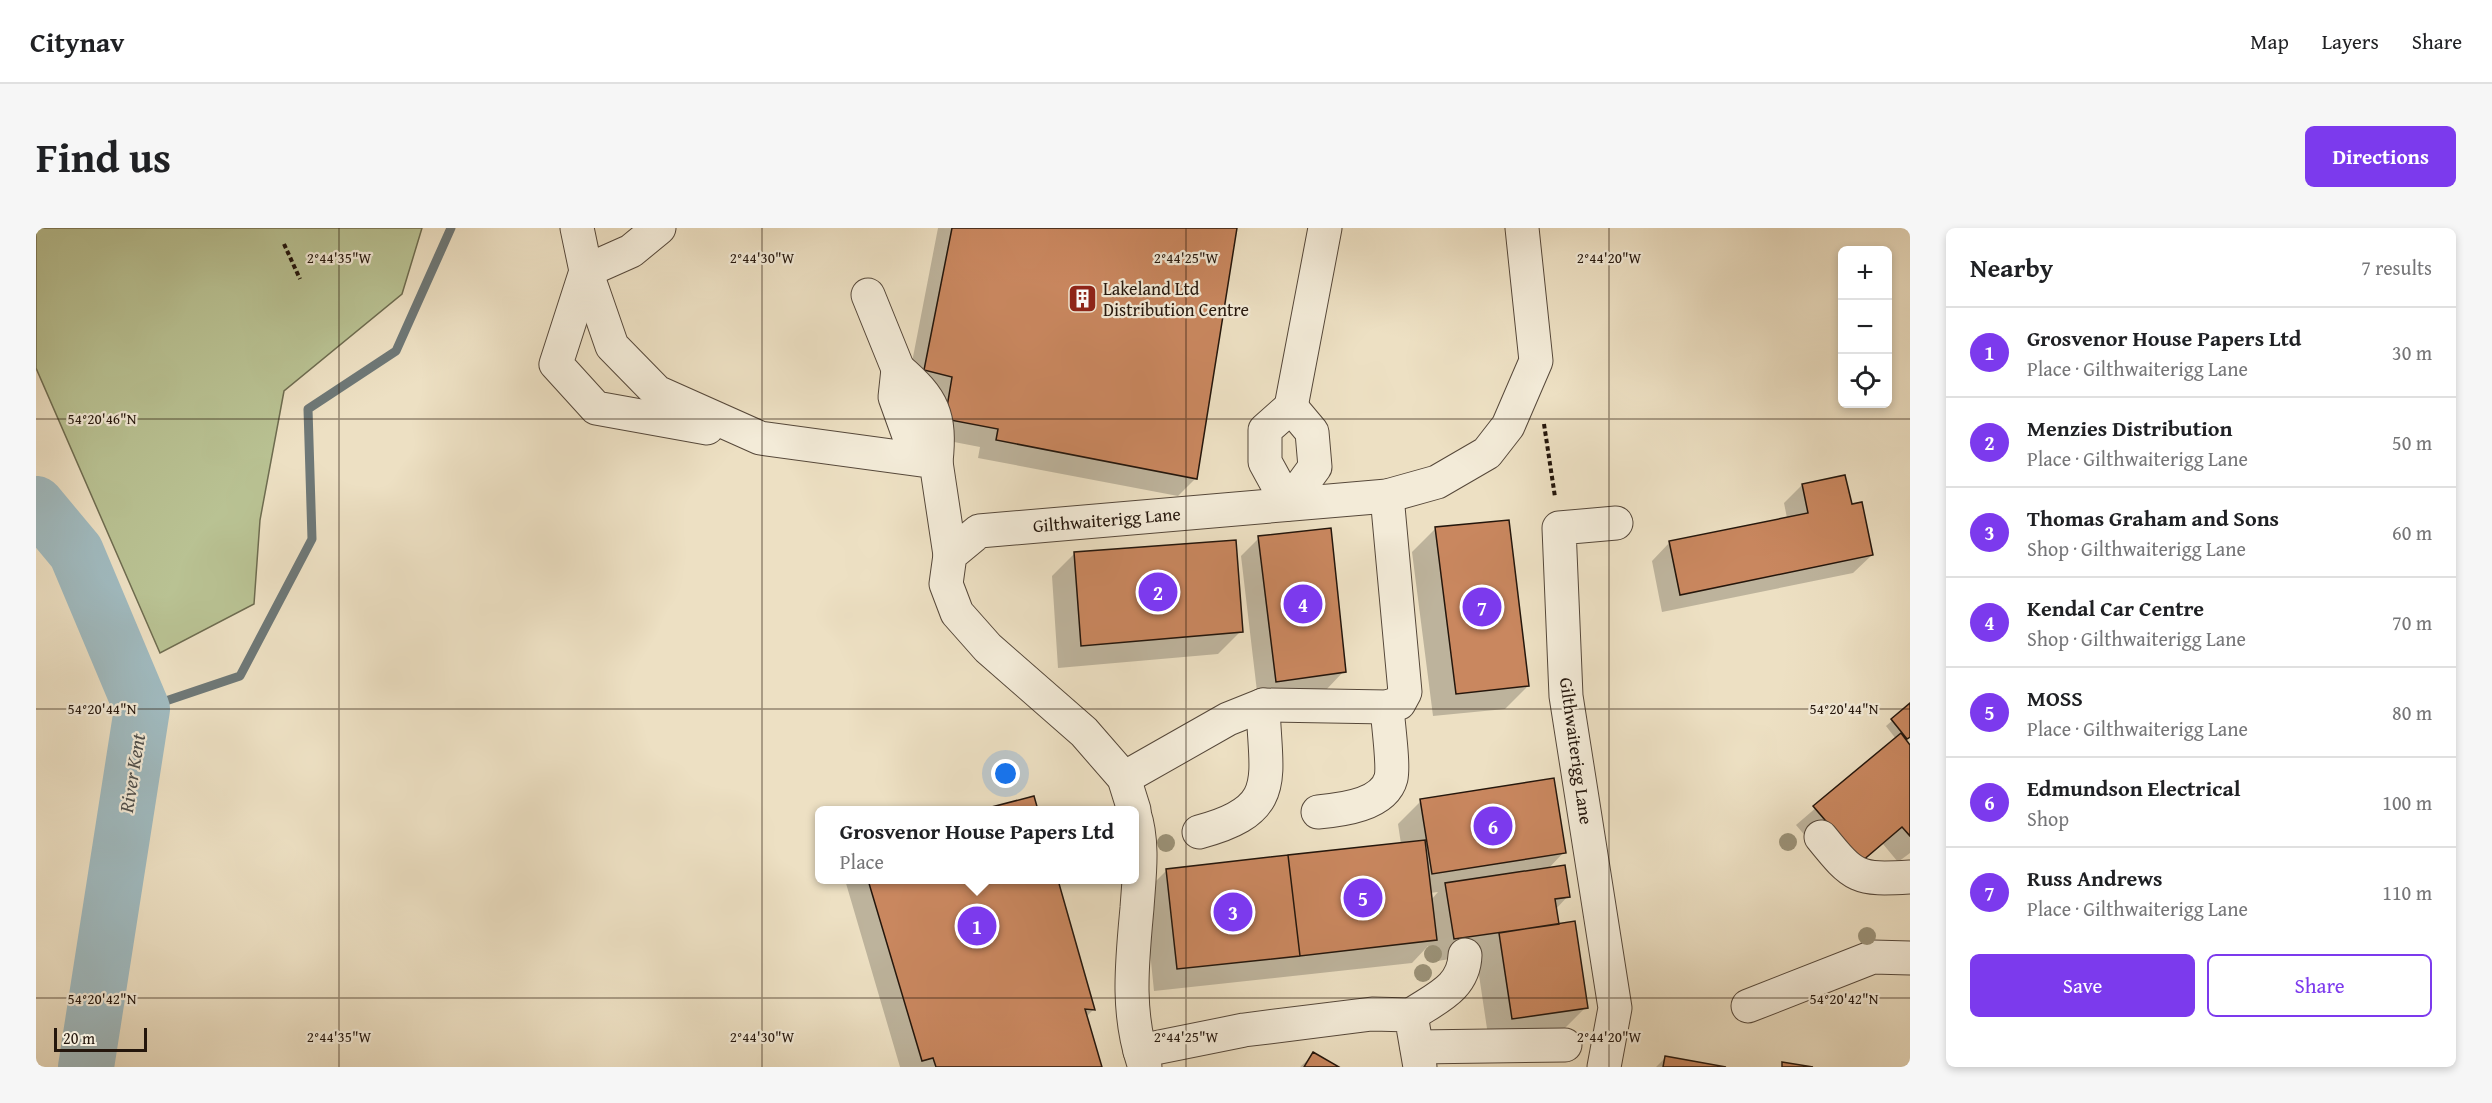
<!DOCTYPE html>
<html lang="en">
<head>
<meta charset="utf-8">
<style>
  body { margin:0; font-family:"Gentium Book Plus",serif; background:#f6f6f6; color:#202124 }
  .controls { position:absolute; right:18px; top:18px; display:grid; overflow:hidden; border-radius:9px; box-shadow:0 3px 9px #0003 }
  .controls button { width:54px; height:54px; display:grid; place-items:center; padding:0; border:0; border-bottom:2px solid #e0e0e0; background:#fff; color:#202124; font:30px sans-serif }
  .scale { position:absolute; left:18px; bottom:15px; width:93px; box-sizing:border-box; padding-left:6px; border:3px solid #24160c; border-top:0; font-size:16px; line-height:21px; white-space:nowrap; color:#24160c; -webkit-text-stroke:4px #f3ebd8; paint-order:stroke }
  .you { position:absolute; left:970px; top:546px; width:21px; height:21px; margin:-15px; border:4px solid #fff; border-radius:50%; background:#1a73e8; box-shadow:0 0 0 9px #1a73e833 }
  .badge { display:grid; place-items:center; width:39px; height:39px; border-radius:50%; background:#7c3aed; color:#fff; font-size:20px; font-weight:700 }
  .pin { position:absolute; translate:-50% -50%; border:3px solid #fff; box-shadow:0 2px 6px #0006 }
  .popup { position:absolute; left:779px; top:578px; width:324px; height:78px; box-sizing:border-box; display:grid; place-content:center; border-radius:9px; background:#fff; filter:drop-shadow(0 2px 4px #0005); font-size:20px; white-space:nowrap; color:#757577 }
  .popup b { font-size:22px; color:#202124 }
  .popup::after { content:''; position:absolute; left:50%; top:100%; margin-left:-12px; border:12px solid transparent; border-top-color:#fff }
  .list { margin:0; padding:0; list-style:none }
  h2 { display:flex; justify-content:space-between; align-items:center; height:78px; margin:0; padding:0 24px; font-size:26px }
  h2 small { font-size:20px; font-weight:400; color:#757577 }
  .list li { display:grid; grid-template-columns:39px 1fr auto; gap:18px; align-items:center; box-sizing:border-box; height:90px; padding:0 24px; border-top:2px solid #e0e0e0 }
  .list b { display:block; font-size:22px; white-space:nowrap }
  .list p { margin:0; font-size:20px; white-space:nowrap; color:#757577 }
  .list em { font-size:20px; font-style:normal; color:#757577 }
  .actions { display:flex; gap:12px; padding:18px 24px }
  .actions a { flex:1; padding:14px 0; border:2px solid #7c3aed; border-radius:9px; text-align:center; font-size:21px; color:#7c3aed }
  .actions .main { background:#7c3aed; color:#fff }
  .icon { flex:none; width:33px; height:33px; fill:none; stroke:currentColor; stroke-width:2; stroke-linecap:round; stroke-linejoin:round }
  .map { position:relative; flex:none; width:1874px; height:839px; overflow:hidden; border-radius:9px }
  header { display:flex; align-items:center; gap:36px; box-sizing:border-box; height:84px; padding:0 30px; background:#fff; border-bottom:2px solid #e0e0e0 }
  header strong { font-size:28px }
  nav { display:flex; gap:33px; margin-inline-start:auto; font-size:21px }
  .intro { display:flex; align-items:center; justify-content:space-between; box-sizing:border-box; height:144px; padding:0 36px }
  h1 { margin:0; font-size:42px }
  .button { padding:15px 27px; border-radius:9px; background:#7c3aed; color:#fff; font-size:21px; font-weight:700 }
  main { display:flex; gap:36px; padding:0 36px }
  aside { flex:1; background:#fff; border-radius:9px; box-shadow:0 3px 9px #0003 }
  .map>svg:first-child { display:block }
  .grass { fill:#b9c293; stroke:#6e6c50; stroke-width:1.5 }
  .shadow { fill:#0003; fill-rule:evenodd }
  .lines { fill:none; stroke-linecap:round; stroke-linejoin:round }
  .stream { stroke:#6e7877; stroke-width:9 }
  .river { stroke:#a0babf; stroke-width:56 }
  .building { fill:#c9875f; stroke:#24160c; stroke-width:1.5 }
  .minor-casing { stroke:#56483a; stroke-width:35 }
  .path { stroke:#24160c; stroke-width:4; stroke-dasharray:4.5 3; stroke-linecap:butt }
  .minor { stroke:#f3ebd8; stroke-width:33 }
  .tree { fill:#9b9278 }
  .ticks { fill:none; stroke:#24160c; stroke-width:1.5; stroke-opacity:0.45 }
  .labels { text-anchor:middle; stroke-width:4.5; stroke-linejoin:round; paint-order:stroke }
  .poi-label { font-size:18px; fill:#24160c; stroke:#f3ebd8; text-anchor:start }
  .street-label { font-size:18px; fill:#24160c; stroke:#f3ebd8 }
  .water-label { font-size:20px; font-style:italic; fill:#4f4f4b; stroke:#f3ebd8 }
  .ticks-label { font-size:15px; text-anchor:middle; fill:#24160c; stroke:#f3ebd8; stroke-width:4.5; stroke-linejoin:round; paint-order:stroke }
</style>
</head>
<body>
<header>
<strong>Citynav</strong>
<nav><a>Map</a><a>Layers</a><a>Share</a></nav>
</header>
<div class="intro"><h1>Find us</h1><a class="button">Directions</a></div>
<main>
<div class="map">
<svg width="1874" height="839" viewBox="0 0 1874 839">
  <rect width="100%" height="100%" fill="#ede0c3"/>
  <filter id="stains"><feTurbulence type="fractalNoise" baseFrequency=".00333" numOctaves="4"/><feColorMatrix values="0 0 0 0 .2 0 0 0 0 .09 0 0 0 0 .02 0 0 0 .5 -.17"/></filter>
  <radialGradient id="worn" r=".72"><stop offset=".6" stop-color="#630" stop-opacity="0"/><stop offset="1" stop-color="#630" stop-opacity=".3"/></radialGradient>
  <path class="grass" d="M0,0H386L366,66L248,163L224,292L218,376L124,425L0,140Z"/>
  <path class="shadow" d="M902,0H1199L1160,250L1142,268L942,230L944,219L892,209L871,160Z
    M1766,257L1814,278L1836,327L1817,345L1626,384L1616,333L1634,314L1751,290L1748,275Z
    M1399,301L1492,458L1469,481L1397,488L1376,324Z
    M1223,310L1308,443L1290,462L1222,472L1205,328Z
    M1039,325L1205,403L1182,426L1022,440L1016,348Z
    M1874,477V508L1869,513L1874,519V625L1862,634L1847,616L1806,651L1760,597L1860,511L1850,498Z
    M997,569L1001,582H949Z
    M1385,573L1528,624L1511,642L1532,668L1519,682L1521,698L1550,779L1527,802L1453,814L1440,727L1395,734L1392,718L1376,735L1118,763L1108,665L1131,642L1365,616L1362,596ZM1402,664L1395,672L1394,665Z
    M809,652H1021L1058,781L1050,789L1065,839H864Z
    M1278,826L1300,839H1264Z
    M1630,829L1682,839H1620Z"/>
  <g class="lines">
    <path class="stream" d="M106,481L204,448L276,311L272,181L360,123L415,0"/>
    <path class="river" d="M0,276L40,324L106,481L50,839"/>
  </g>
  <path class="building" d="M916,0H1201L1161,251L960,212L962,201L909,191L916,149L888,142Z
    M1809,247L1816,276L1826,274L1837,327L1644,367L1633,313L1772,285L1766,256Z
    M1473,292L1493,458L1420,466L1399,299Z
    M1295,300L1310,444L1240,454L1222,308Z
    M1200,312L1207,404L1045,418L1038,324Z
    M1874,475V509L1871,511L1855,491Z
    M1865,505L1874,517V608L1866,599L1825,634L1777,578Z
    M1518,550L1530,625L1396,646L1384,571Z
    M998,568L1002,582H944Z
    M1389,612L1401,712L1264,728L1252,627Z
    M1252,627L1264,728L1141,741L1130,641Z
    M1529,637L1534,669L1519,671L1523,696L1418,711L1409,655Z
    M832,652H1022L1059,782L1049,781L1066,839H900L897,830L886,833Z
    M1539,693L1552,780L1476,791L1463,705Z
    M1277,824L1303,839H1268Z
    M1629,828L1690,839H1627Z
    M1746,834L1777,839H1746Z"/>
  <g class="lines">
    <defs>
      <g id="minor">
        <path d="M541,0L550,43L576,118L621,164L724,210L900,234L914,327"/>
        <path d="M623,0L595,23L550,43L520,136L560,180L671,200"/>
        <path d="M832,67L862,141"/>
        <path d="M862,141C897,171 905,187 900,234L873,208L859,169Z"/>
        <path d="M1255,179L1276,204L1279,239L1252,276L1229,234V202Z"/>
        <path d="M1255,179L1289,0"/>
        <path d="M1088,550L1192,491L1227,477L1351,479L1363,475L1369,464L1351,268"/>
        <path id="s1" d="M1098,582L1088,550L1048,504L952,420L921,385L910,356L914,327L943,303L1351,268L1401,254L1451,225L1472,198L1500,133L1486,0"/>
        <path d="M1282,584C1305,582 1348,577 1355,550C1358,537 1352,496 1351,479"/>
        <path d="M1098,585C1108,615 1103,649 1101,680C1096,734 1090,787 1109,839"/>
        <path d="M1163,604C1247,582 1229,550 1227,477"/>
        <path d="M1785,609C1818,650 1821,652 1874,649"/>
        <path d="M1712,778L1837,729L1874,730"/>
        <path d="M1375,787C1400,770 1428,760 1429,727"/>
        <path d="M1381,819L1529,817"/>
        <path d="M1104,823L1208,802L1336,786L1375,787L1384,839"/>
        <path d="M1568,839L1579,780L1530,468L1523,300L1580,295"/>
      </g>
    </defs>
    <use href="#minor" class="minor-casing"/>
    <path class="path" d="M248,16L264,51
      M1508,196L1519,269"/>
    <use href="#minor" class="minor"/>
  </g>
  <g class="tree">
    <circle cx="1752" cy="614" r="9"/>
    <circle cx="1130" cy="615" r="9"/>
    <circle cx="1831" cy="708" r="9"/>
    <circle cx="1397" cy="726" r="9"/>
    <circle cx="1387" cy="745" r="9"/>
  </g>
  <path class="ticks" d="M303,0V839M726,0V839M1150,0V839M1573,0V839M0,191H1874M0,481H1874M0,770H1874"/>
  <defs>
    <symbol id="building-square" viewBox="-11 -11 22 22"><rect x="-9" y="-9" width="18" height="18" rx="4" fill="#8f2418" stroke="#f3ebd8"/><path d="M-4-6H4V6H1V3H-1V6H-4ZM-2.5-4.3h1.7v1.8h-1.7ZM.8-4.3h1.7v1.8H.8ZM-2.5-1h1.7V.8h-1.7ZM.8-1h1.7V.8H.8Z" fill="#fff"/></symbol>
  </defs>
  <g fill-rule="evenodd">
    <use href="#building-square" x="1030" y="54" width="33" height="33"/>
  </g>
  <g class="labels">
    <g class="poi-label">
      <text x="1067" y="67">Lakeland Ltd<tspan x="1067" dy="21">Distribution Centre</tspan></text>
    </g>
    <g class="street-label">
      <text dy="6" stroke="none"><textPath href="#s1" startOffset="495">Gilthwaiterigg Lane</textPath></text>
      <text transform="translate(1540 523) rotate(82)" y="6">Gilthwaiterigg Lane</text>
    </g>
    <g class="water-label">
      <text transform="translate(96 545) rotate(-81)" y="7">River Kent</text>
    </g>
  </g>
  <g class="ticks-label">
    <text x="303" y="35">2°44'35"W</text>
    <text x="726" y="35">2°44'30"W</text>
    <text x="1150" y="35">2°44'25"W</text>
    <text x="1573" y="35">2°44'20"W</text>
    <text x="66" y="196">54°20'46"N</text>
    <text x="66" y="486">54°20'44"N</text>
    <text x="1808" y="486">54°20'44"N</text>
    <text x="66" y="776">54°20'42"N</text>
    <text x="1808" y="776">54°20'42"N</text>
    <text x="303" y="814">2°44'35"W</text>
    <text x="726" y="814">2°44'30"W</text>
    <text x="1150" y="814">2°44'25"W</text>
    <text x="1573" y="814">2°44'20"W</text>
  </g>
  <rect width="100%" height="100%" filter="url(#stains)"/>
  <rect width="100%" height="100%" fill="url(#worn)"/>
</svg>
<div class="controls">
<button>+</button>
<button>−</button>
<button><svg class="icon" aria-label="locate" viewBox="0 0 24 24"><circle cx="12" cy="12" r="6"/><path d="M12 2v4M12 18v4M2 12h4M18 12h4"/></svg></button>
</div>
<div class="scale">20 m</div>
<div class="you"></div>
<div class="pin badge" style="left:941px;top:698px">1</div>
<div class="popup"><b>Grosvenor House Papers Ltd</b>Place</div>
<div class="pin badge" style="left:1122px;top:364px">2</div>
<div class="pin badge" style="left:1197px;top:684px">3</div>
<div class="pin badge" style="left:1267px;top:376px">4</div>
<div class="pin badge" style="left:1327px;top:670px">5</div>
<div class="pin badge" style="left:1457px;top:598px">6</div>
<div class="pin badge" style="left:1446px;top:379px">7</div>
</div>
<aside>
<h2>Nearby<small>7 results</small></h2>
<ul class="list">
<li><span class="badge">1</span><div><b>Grosvenor House Papers Ltd</b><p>Place · Gilthwaiterigg Lane</p></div><em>30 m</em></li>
<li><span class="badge">2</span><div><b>Menzies Distribution</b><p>Place · Gilthwaiterigg Lane</p></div><em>50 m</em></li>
<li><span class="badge">3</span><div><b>Thomas Graham and Sons</b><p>Shop · Gilthwaiterigg Lane</p></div><em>60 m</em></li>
<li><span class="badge">4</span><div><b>Kendal Car Centre</b><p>Shop · Gilthwaiterigg Lane</p></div><em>70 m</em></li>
<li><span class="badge">5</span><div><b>MOSS</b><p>Place · Gilthwaiterigg Lane</p></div><em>80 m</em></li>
<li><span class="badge">6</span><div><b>Edmundson Electrical</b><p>Shop</p></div><em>100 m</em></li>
<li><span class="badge">7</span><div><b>Russ Andrews</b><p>Place · Gilthwaiterigg Lane</p></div><em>110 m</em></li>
</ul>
<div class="actions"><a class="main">Save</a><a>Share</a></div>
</aside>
</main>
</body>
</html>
